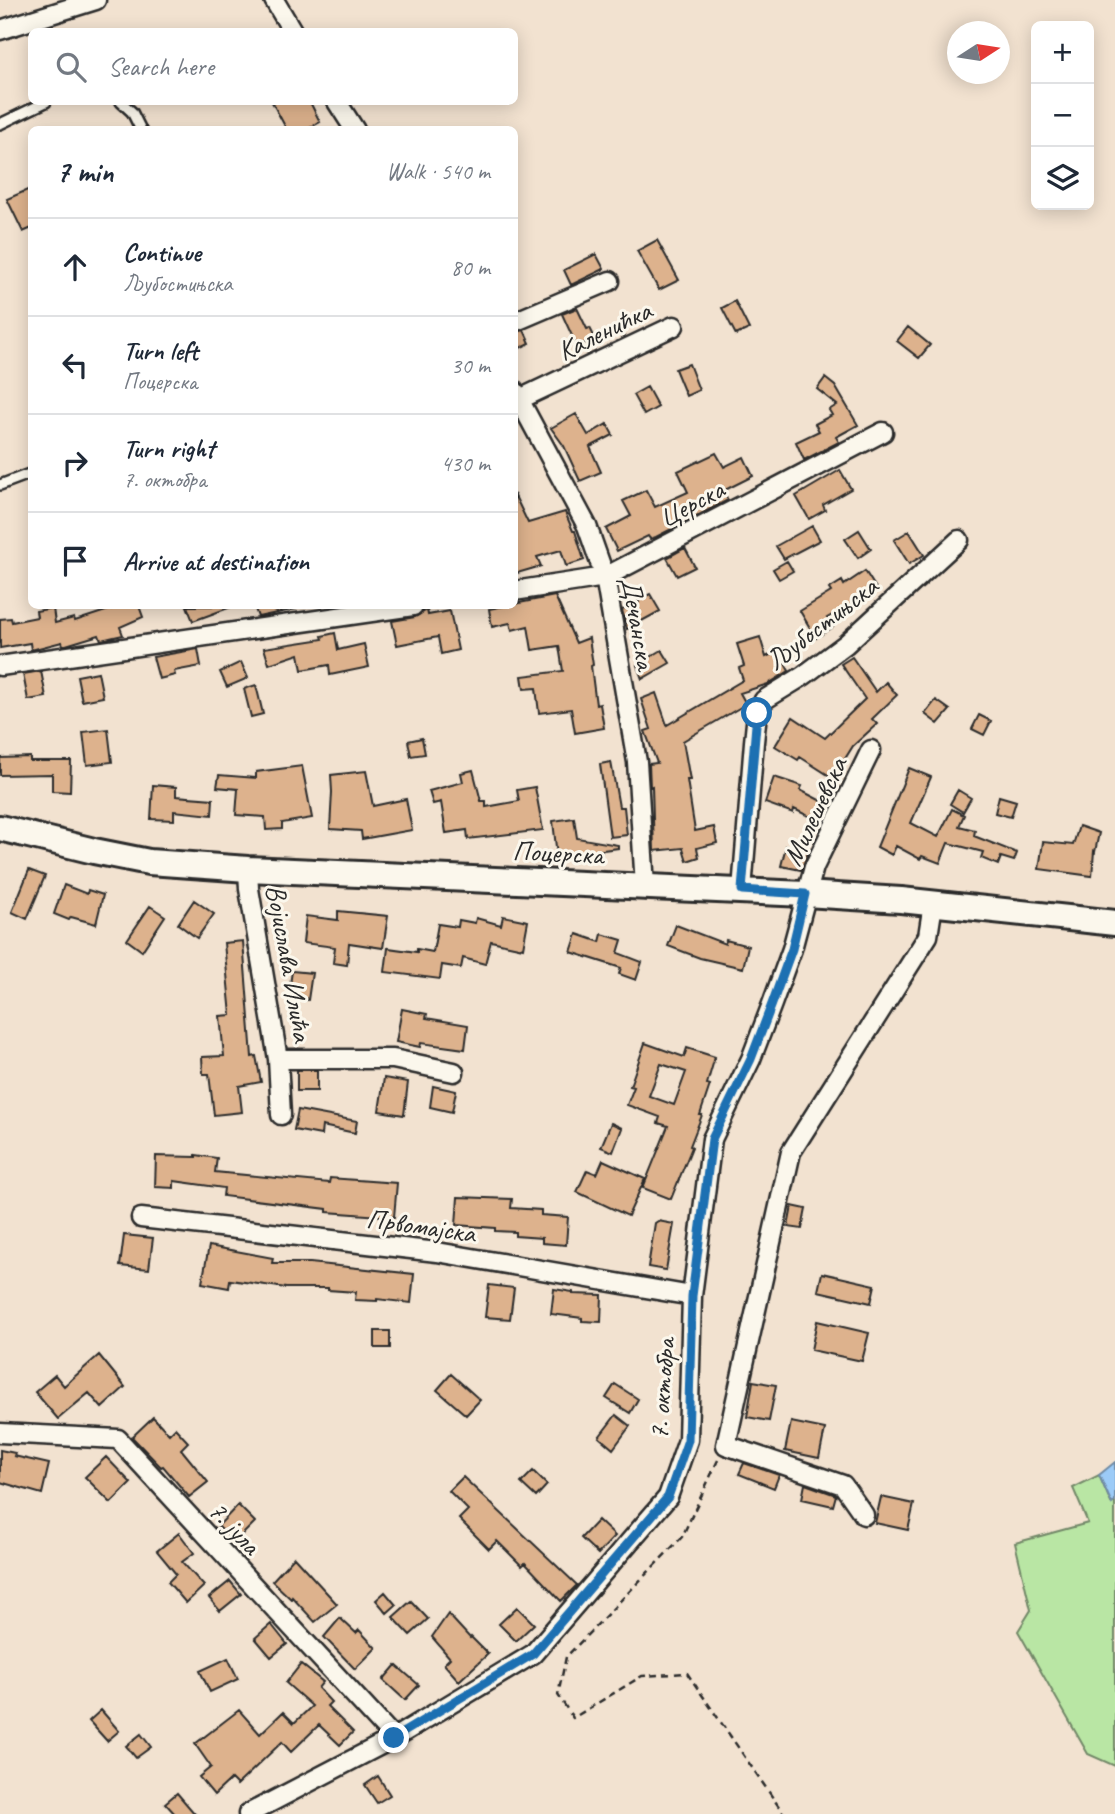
<!DOCTYPE html>
<html lang="en">
<head>
<meta charset="utf-8">
<style>
  body { margin:0; font-family:Caveat,sans-serif; background:#f2f2f3; color:#1f2937 }
  .controls { position:absolute; right:21px; top:21px; display:grid; overflow:hidden; border-radius:10px; box-shadow:0 4px 18px #0003 }
  .controls button { width:63px; height:63px; display:grid; place-items:center; padding:0; border:0; border-bottom:2px solid #e0e1e3; background:#fff; color:#1f2937; font:35px sans-serif }
  .compass { position:absolute; left:947px; top:21px; width:63px; height:63px; border-radius:50%; background:#fff; box-shadow:0 4px 18px #0003; rotate:78deg }
  .stop { position:absolute; width:21px; height:21px; margin:-16px; border:5px solid #1f6fb2; border-radius:50%; background:#fff }
  .stop.end { background:#1f6fb2; border-color:#fff; box-shadow:0 2px 7px #0008 }
  .list { margin:0; padding:0; list-style:none }
  h2 { display:flex; justify-content:space-between; align-items:center; height:91px; margin:0; padding:0 28px; font-size:30px }
  h2 small { font-size:23px; font-weight:400; color:#747a83 }
  .list li { display:grid; grid-template-columns:46px 1fr auto; gap:21px; align-items:center; box-sizing:border-box; height:98px; padding:0 28px; border-top:2px solid #e0e1e3 }
  .list b { display:block; font-size:26px; white-space:nowrap }
  .list p { margin:0; font-size:23px; white-space:nowrap; color:#747a83 }
  .list em { font-size:23px; font-style:normal; color:#747a83 }
  .icon { flex:none; width:38px; height:38px; fill:none; stroke:currentColor; stroke-width:2; stroke-linecap:round; stroke-linejoin:round }
  .map { position:relative; flex:none; width:1115px; height:1814px; overflow:hidden }
  .search { position:absolute; background:#fff; box-shadow:0 4px 18px #0003; left:28px; top:28px; width:490px; height:77px; display:flex; align-items:center; gap:18px; box-sizing:border-box; padding:0 24px; border-radius:10px; color:#747a83; font-size:26px }
  .panel { position:absolute; background:#fff; box-shadow:0 4px 18px #0003; left:28px; top:126px; width:490px; height:483px; border-radius:10px }
  .map>svg:first-child { display:block }
  .green { fill:#b9e6a4; stroke:#728868; stroke-width:2 }
  .water { fill:#9ccbf7; stroke:#6f8ba5; stroke-width:2 }
  .building { fill:#ddb28d; stroke:#2b2b2b; stroke-width:2; fill-rule:evenodd }
  .lines { fill:none; stroke-linecap:round; stroke-linejoin:round }
  .service-casing { stroke:#2b2b2b; stroke-width:14 }
  .minor-casing { stroke:#2b2b2b; stroke-width:23 }
  .secondary-casing { stroke:#2b2b2b; stroke-width:30 }
  .path { stroke:#2b2b2b; stroke-width:2.5; stroke-dasharray:7 5; stroke-linecap:butt }
  .service { stroke:#fbf7ec; stroke-width:9 }
  .minor { stroke:#fbf7ec; stroke-width:18 }
  .secondary { stroke:#fbf7ec; stroke-width:24 }
  .route { stroke:#1f6fb2; stroke-width:9 }
  .labels { text-anchor:middle; stroke-width:6; stroke-linejoin:round; paint-order:stroke }
  .street-label { font-size:28px; fill:#2b2b2b; stroke:#fbf7ec }
</style>
</head>
<body>
<div class="map">
<svg width="1115" height="1814" viewBox="0 0 1115 1814">
  <rect width="100%" height="100%" fill="#f2e2d0"/>
  <filter id="ink" filterUnits="userSpaceOnUse"><feTurbulence type="fractalNoise" baseFrequency=".0143" numOctaves="2"/><feDisplacementMap in="SourceGraphic" scale="14" xChannelSelector="R" yChannelSelector="G"/><feConvolveMatrix kernelMatrix="1 2 1 2 8 2 1 2 1" color-interpolation-filters="sRGB"/></filter>
  <g filter="url(#ink)">
    <path class="green" d="M1099,1475L1111,1503L1115,1501V1766L1088,1754L1018,1631L1031,1610L1015,1543L1088,1523L1073,1488Z"/>
    <path class="water" d="M1115,1462V1501L1112,1504L1099,1475Z"/>
    <path class="building" d="M272,102H310L320,122L306,130H287Z
      M32,188V228L23,232L7,199Z
      M657,240L679,280L659,290L637,251Z
      M596,254L604,269L571,285L564,270Z
      M735,301L749,329L736,335L722,308Z
      M577,308L587,329L590,328L595,338L577,347L562,314Z
      M908,327L930,345L919,358L897,341Z
      M524,330L530,343L514,351V333Z
      M689,364L699,390L686,396L675,369Z
      M825,378L835,386L858,425L836,437L839,442L804,460L796,442L819,431L815,424L832,415L829,410L837,405L817,389Z
      M647,387L658,407L644,415L633,395Z
      M576,414L588,435L607,424L613,435L590,447L601,472L580,481L564,446L551,428Z
      M716,453L724,467L744,457L753,476L723,491L728,500L656,537L650,539L648,536L617,551L606,529L631,516L623,501L646,490L655,507L688,492L678,471Z
      M840,470L851,489L823,505L825,510L809,519L796,496Z
      M514,494L528,523L565,512L573,531H575L584,560L566,566L561,550L537,557L541,566L514,574Z
      M812,526L820,540L784,559L776,546Z
      M859,530L871,549L858,558L845,539Z
      M909,531L924,555L909,564L894,540Z
      M685,548L695,567L677,576L667,558Z
      M787,561L793,571L779,579L773,569Z
      M865,571L877,590L827,618L833,627L816,638L800,611L831,592L829,589L842,581L844,585Z
      M650,594L660,611L627,629L622,610L639,602L638,600Z
      M555,596L576,643L589,638L593,665L591,666L596,705L600,704L604,728L575,733L571,709L539,713L536,688L524,689L522,676L563,671L559,646L532,650L528,626L512,630L510,623L492,627L489,609Z
      M121,606H139L143,617L120,627L123,635L101,640L99,635L66,645H63L62,642L31,650L30,643L0,648V619L11,618L12,622L37,617L36,611L53,608L55,623L74,618L75,621Z
      M187,606H231V607L193,621Z
      M254,606H296V609L258,617Z
      M427,610L428,615L450,611L458,650L441,654L438,637L397,645L392,621L415,617Z
      M335,633L338,650L364,644L369,667L330,675L329,665L302,670L299,654L269,664L264,648L323,639L322,636Z
      M760,637L766,657L778,651L789,671L768,684L740,693L746,704L683,741L690,780H687L695,831L714,827L717,843L697,848L699,857L687,861L683,848L654,851L652,786L650,787L649,764L657,763L645,731L651,729L641,699L656,693L667,725L743,680L739,668L744,666L737,644Z
      M198,649L201,666L174,671L175,675L159,679L153,657Z
      M662,650L670,663L642,679L637,665Z
      M852,657L876,692L886,682L897,695L872,719L877,724L853,746L833,778L800,757L798,760L775,746L793,717L825,738L865,699L841,664Z
      M241,662L248,678L227,687L220,672Z
      M41,671L46,697L28,700L23,674Z
      M98,672L103,697L82,701L77,676Z
      M256,685L263,714L251,717L244,689Z
      M936,700L950,710L938,724L925,714Z
      M979,715L991,721L984,735L972,729Z
      M108,729L112,762L87,765L83,732Z
      M422,738L425,754L411,756L408,741Z
      M30,757V761H71L70,792L52,791V774L0,775V758Z
      M611,762L619,807H624L627,835L610,837L600,764Z
      M302,766L312,818L282,823V829L266,830L265,817L236,815L238,789L217,787L219,775L256,778V772Z
      M909,768L931,777L911,823L938,837L952,809L964,815L959,826L975,830L974,836L1017,853L1014,861L1001,857L998,865L981,858L983,852L948,843L940,863L922,856L920,859L896,846L892,855L877,847Z
      M473,770L481,801H486V807L519,801L517,790L535,787L543,830L468,839L467,830L446,833L441,802L433,804L429,791L463,782L461,773Z
      M366,771L373,806L406,799L412,830L362,839L361,831L330,829L332,792L331,775Z
      M774,777L802,786L800,790L831,806L823,823L794,809L793,813L765,803Z
      M153,785L176,787V796L213,799L212,815L174,811V820L151,819Z
      M958,790L971,798L963,812L950,804Z
      M999,796L1016,801L1011,817L995,813Z
      M574,818L577,838L618,845V848L557,856L553,821Z
      M1079,826L1099,833L1095,852L1094,851L1092,876L1039,869L1043,842L1073,845Z
      M786,846L809,851L801,870L781,866Z
      M29,870L45,876L27,919L12,912Z
      M64,885L87,894L88,890L103,895L96,924L71,917L69,920L54,914Z
      M194,900L214,914L197,938L178,924Z
      M150,906L165,916L142,951L127,940Z
      M338,911L388,916L383,948L349,943L347,965L333,963L335,947L303,943L306,916L338,920Z
      M503,916L528,921L523,948L491,941L485,964L463,958L461,968L442,965L440,979L385,972L388,948L417,952V949L433,952L438,924L458,927L459,920L475,923L476,918L501,925Z
      M676,925L725,944L726,940L748,946L743,968L700,958L668,946Z
      M577,934L600,942L602,934L622,940L618,953L642,962L636,980L619,974L621,968L571,952Z
      M243,941L252,1057L256,1056L261,1082L239,1086L242,1112L214,1115L209,1074H203L202,1057L224,1056L220,1016L231,1015L224,943Z
      M292,971L312,973L308,1000L288,998Z
      M402,1009L427,1014L426,1018L468,1025L465,1049L421,1043L420,1047L396,1042Z
      M645,1043L684,1057L687,1048L715,1057L707,1084L710,1085L700,1115H702L690,1146L692,1147L671,1199L643,1188L668,1126L658,1123L660,1117L627,1105L634,1087L630,1086ZM661,1064L686,1072L674,1105L649,1096Z
      M297,1070H317V1091H297Z
      M384,1078L408,1082L404,1115L379,1111Z
      M433,1086L456,1091L452,1112L430,1107Z
      M298,1110L357,1121L355,1133L322,1126L321,1135L294,1130Z
      M611,1123L622,1128L613,1152L601,1147Z
      M196,1155L217,1158L215,1172L329,1183L330,1178L397,1183L394,1217L327,1212V1209L223,1196L224,1188L174,1181V1188L155,1187L156,1156L196,1157Z
      M603,1160L645,1179L628,1216L577,1192L587,1170L597,1174Z
      M458,1197L512,1199L511,1208L541,1210V1215L568,1217L566,1245L542,1243V1238L515,1236V1232L495,1231V1228L456,1225Z
      M792,1206L806,1209L802,1229L788,1227Z
      M658,1221L674,1224L666,1270L648,1267L655,1223Z
      M124,1235L153,1238L149,1269L120,1266Z
      M209,1246L273,1258L272,1263H310L414,1274L411,1303L377,1299V1301L355,1300L356,1292L328,1290V1288H286L230,1280L229,1288L202,1283Z
      M822,1273L875,1285L871,1303L818,1291Z
      M489,1285L514,1288L510,1319L485,1317Z
      M554,1289L573,1292V1294L602,1295L601,1322L582,1321V1318L551,1314Z
      M817,1321L869,1333L862,1361L811,1350Z
      M375,1331H390V1348H375Z
      M99,1355L125,1387L102,1408L89,1393L58,1419L35,1392L55,1375L64,1386Z
      M451,1374L480,1400L466,1415L437,1390Z
      M753,1381L776,1385L769,1421L747,1417Z
      M615,1384L638,1399L630,1413L606,1398Z
      M616,1415L630,1426L613,1449L599,1437Z
      M153,1417L169,1434L175,1428L188,1442L181,1449L208,1482L189,1497L163,1466L161,1467L132,1437Z
      M791,1422L825,1429L819,1458L785,1451Z
      M0,1450L15,1453L14,1456L49,1464L42,1494L0,1482Z
      M106,1457L131,1483L111,1503L85,1477Z
      M744,1463L779,1475L774,1488L739,1474Z
      M533,1471L547,1485L536,1497L521,1483Z
      M463,1477L577,1585L561,1601L525,1563L522,1566L497,1541L489,1549L459,1519L468,1510L449,1491Z
      M805,1484L836,1495L833,1506L802,1499Z
      M881,1497L914,1504L908,1530L875,1523Z
      M238,1505L255,1522L234,1543L218,1526Z
      M598,1520L615,1536L598,1554L581,1538Z
      M179,1533L194,1553L182,1562L204,1586L186,1603L168,1582L176,1574L157,1551Z
      M294,1557L337,1604L315,1622L292,1597L291,1599L272,1581Z
      M230,1581L241,1594L220,1611L209,1598Z
      M385,1592L396,1605L387,1613L376,1600Z
      M411,1601L428,1619L410,1635L393,1617Z
      M517,1607L534,1624L516,1641L499,1624Z
      M448,1614L470,1638L471,1637L488,1654L459,1681L444,1664L450,1658L432,1637Z
      M340,1618L356,1633L359,1630L376,1648L355,1669L324,1637Z
      M271,1624L287,1644L271,1657L255,1638Z
      M228,1658L238,1679L210,1692L200,1671Z
      M301,1664L323,1682L318,1688L331,1702L327,1706L353,1732L340,1745L319,1725L291,1752L282,1742L237,1785L231,1779L214,1795L199,1777L211,1767L195,1744L239,1710L260,1734L283,1712L294,1723L312,1706L286,1683Z
      M396,1665L419,1685L405,1700L383,1680Z
      M101,1710L119,1731L107,1741L89,1721Z
      M141,1734L151,1747L136,1758L126,1746Z
      M378,1776L390,1795L377,1803L365,1785Z
      M177,1793L195,1814H175L165,1803Z"/>
    <g class="lines">
      <defs>
        <path id="service" d="M121,102L132,112L141,130
          M0,124L46,102
          M0,485L32,473"/>
        <path id="minor" d="M274,0L293,32
          M0,30L96,0
          M337,102L355,130
          M514,322L610,281
          M514,390L587,526L605,577L637,762L645,886
          M520,399L674,326
          M514,591L605,577L883,432
          M0,666L413,606
          M248,869L249,889L278,1059L281,1115
          M742,890L754,742L757,713L764,700L803,676L846,644L959,540
          M278,1059H393L454,1072
          M141,1218L437,1252L692,1296
          M0,1433L118,1439L394,1738
          M864,1515L843,1485L726,1445L791,1152L928,936L933,904
          M248,1814L394,1738L533,1654L668,1497L688,1440L692,1296L712,1139L751,1059L772,1004L792,949L814,867L871,750"/>
        <path id="secondary" d="M0,828L94,851L149,862L248,869L805,894L901,900L1115,923"/>
      </defs>
      <use href="#service" class="service-casing"/>
      <use href="#minor" class="minor-casing"/>
      <use href="#secondary" class="secondary-casing"/>
      <path class="path" d="M718,1460L682,1537L566,1657L558,1695L573,1718L642,1676L687,1673L784,1814"/>
      <use href="#service" class="service"/>
      <use href="#minor" class="minor"/>
      <use href="#secondary" class="secondary"/>
    </g>
  </g>
  <g class="lines" filter="url(#ink)">
    <path class="route" d="M394,1738L533,1654L668,1497L688,1440L692,1296L712,1139L751,1059L772,1004L792,949L805,894L742,890L757,713"/>
  </g>
  <g class="labels">
    <g class="street-label">
      <text transform="translate(604 330) rotate(-26)" y="10">Каленићка</text>
      <text transform="translate(691 503) rotate(-28)" y="10">Церска</text>
      <text transform="translate(639 623) rotate(80)" y="10">Дечанска</text>
      <text transform="translate(821 623) rotate(-38)" y="10">Љубостињска</text>
      <text transform="translate(814 811) rotate(-65)" y="10">Милешевска</text>
      <text transform="translate(558 852) rotate(3)" y="10">Поцерска</text>
      <text transform="translate(290 963) rotate(80)" y="10">Војислава Илића</text>
      <text transform="translate(421 1225) rotate(8)" y="10">Првомајска</text>
      <text transform="translate(661 1389) rotate(-86)" y="10">7. октобра</text>
      <text transform="translate(235 1527) rotate(47)" y="10">7. јула</text>
    </g>
  </g>
</svg>
<div class="controls">
<button>+</button>
<button>−</button>
<button><svg class="icon" aria-label="layers" viewBox="0 0 24 24"><path d="M12 4l9 5-9 5-9-5zM3 14l9 5 9-5"/></svg></button>
</div>
<svg class="compass" viewBox="-18 -18 36 36"><path d="M0-13l5 13h-10z" fill="#e53935"/><path d="M0 13l5-13h-10z" fill="#747a83"/></svg>
<div class="stop" style="left:757px;top:713px"></div>
<div class="stop end" style="left:394px;top:1738px"></div>
<div class="search"><svg class="icon" aria-label="search" viewBox="0 0 24 24"><circle cx="10" cy="10" r="6"/><path d="M15 15l6 6"/></svg>Search here</div>
<section class="panel">
<h2>7 min<small>Walk · 540 m</small></h2>
<ul class="list">
<li><svg class="icon" aria-label="ahead" viewBox="0 0 24 24"><path d="M12 20V5M6 11l6-6 6 6"/></svg><div><b>Continue</b><p>Љубостињска</p></div><em>80 m</em></li>
<li><svg class="icon" aria-label="left" viewBox="0 0 24 24"><path d="M17 20v-9H6M10 6l-5 5 5 5"/></svg><div><b>Turn left</b><p>Поцерска</p></div><em>30 m</em></li>
<li><svg class="icon" aria-label="right" viewBox="0 0 24 24"><path d="M7 20v-9h11M14 6l5 5-5 5"/></svg><div><b>Turn right</b><p>7. октобра</p></div><em>430 m</em></li>
<li><svg class="icon" aria-label="arrive" viewBox="0 0 24 24"><path d="M6 21V4h12l-3 4 3 4H6"/></svg><div><b>Arrive at destination</b></div></li>
</ul>
</section>
</div>
</body>
</html>
